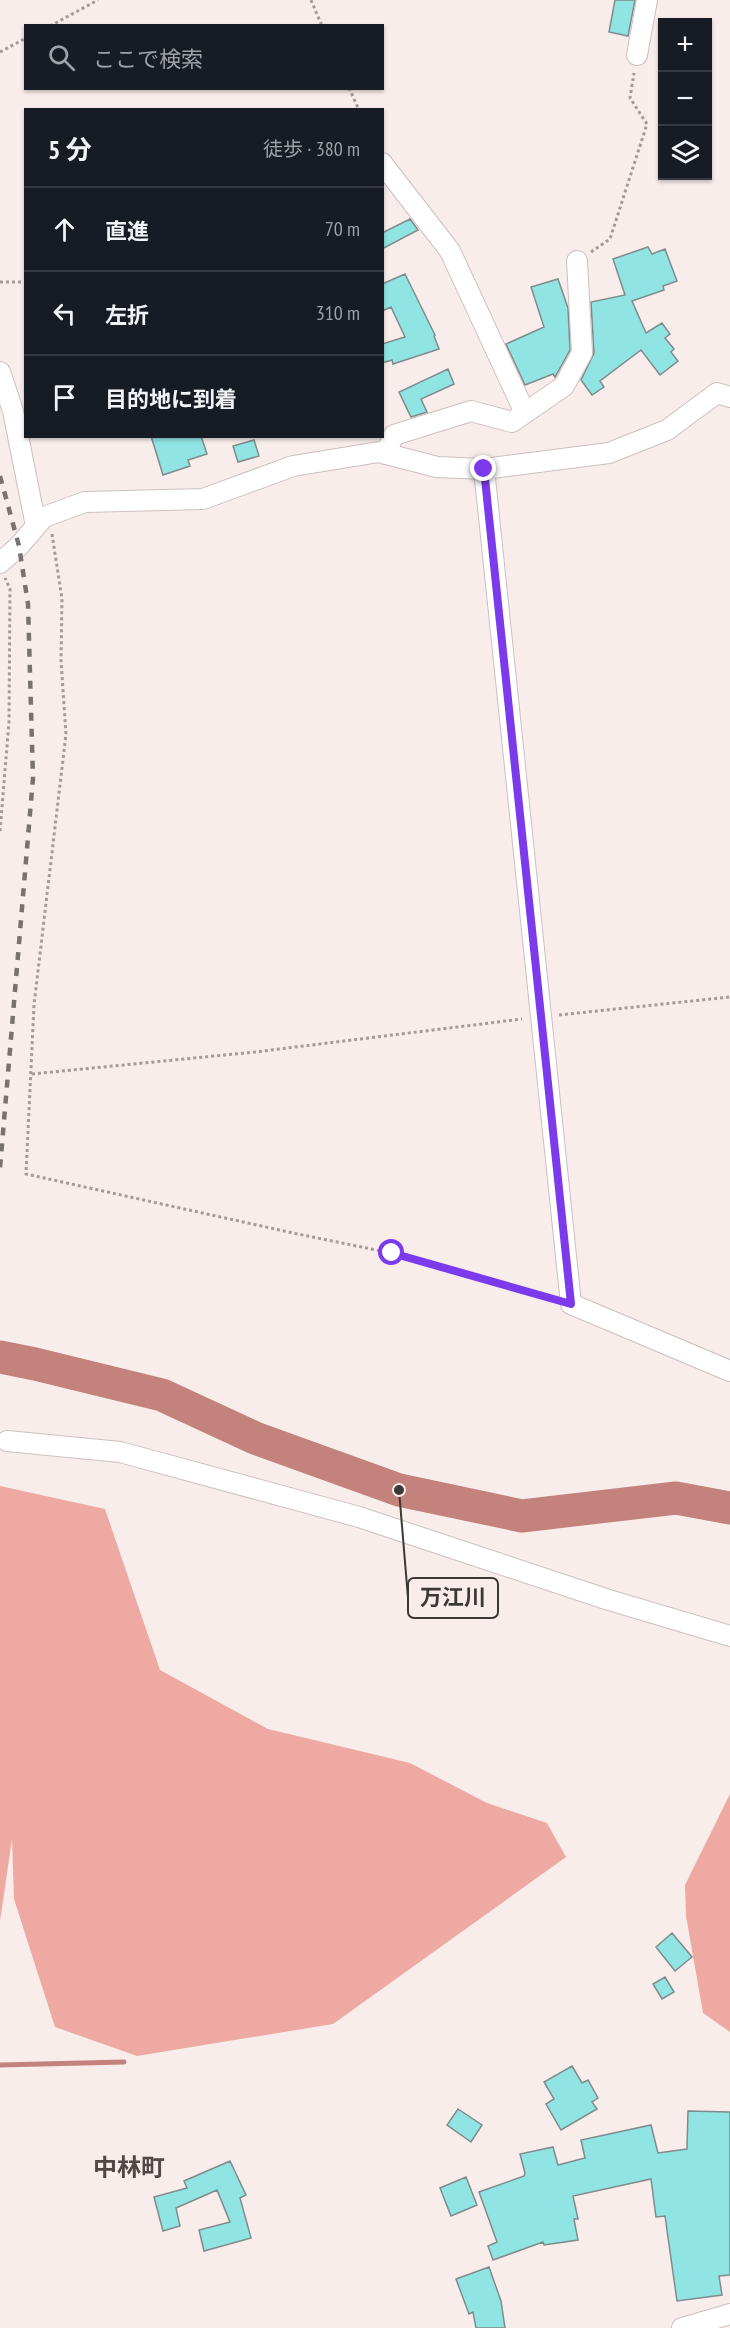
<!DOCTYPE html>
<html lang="ja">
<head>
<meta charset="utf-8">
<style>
  body { margin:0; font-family:"PT Sans Narrow","Noto Sans JP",sans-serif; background:#242831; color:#f1f3f6 }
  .controls { position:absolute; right:18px; top:18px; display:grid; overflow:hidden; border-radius:0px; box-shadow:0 2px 4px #0004 }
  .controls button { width:54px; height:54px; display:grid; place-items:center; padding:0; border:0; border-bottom:2px solid #363941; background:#171b24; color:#f1f3f6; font:30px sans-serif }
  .stop { position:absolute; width:18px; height:18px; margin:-14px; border:4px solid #7c3aed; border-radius:50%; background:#fff }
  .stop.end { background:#7c3aed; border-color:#fff; box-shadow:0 2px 6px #0008 }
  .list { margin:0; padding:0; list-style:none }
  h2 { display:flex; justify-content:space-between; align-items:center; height:78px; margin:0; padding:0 24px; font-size:26px }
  h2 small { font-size:20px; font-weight:400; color:#9ea1a6 }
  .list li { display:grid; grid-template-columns:39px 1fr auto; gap:18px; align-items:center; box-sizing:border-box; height:84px; padding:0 24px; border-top:2px solid #363941 }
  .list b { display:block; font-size:22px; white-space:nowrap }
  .list em { font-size:20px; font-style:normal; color:#9ea1a6 }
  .icon { flex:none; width:33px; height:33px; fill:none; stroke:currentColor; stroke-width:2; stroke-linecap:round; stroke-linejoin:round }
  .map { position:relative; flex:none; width:730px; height:2328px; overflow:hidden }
  .search { position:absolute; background:#171b24; box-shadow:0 2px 4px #0004; left:24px; top:24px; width:360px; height:66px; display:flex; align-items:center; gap:15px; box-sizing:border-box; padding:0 21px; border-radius:0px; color:#9ea1a6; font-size:22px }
  .panel { position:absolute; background:#171b24; box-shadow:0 2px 4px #0004; left:24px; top:108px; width:360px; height:330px; border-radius:0px }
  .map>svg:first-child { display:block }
  .forest { fill:#eea9a2 }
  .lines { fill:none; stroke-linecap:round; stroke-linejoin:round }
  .stream { stroke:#c4827c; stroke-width:5 }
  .river { stroke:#c4827c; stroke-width:33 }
  .building { fill:#90e5e4; stroke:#808b8b; stroke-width:1.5 }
  .minor-casing { stroke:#cbc0bf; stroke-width:22 }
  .path { stroke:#a39b9a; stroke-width:3; stroke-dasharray:3 3; stroke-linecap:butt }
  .minor { stroke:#fff; stroke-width:20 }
  .rail { stroke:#797271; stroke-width:4.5; stroke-dasharray:8 8; stroke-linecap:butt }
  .route { stroke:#7c3aed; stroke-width:8 }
  .labels { text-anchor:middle; stroke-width:6; stroke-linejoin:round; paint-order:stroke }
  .quarter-label { font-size:24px; font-weight:bold; fill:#504746; stroke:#f8edeb }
  .leader { fill:none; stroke:#3d3838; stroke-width:2 }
  .callout-dot { fill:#3d3838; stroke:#f8edeb; stroke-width:2 }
  .callout { fill:#f8edeb; stroke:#3d3838; stroke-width:2 }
  .callout-label { font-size:22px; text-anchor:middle; font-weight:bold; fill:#3d3838 }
</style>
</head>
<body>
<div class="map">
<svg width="730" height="2328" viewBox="0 0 730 2328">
  <rect width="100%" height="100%" fill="#f8edeb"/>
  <path class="forest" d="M0,1486L105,1509L160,1670L268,1729L410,1763L487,1803L547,1823L566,1857L333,2024L137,2056L55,2027L14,1899L12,1839L0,1921Z
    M730,1794V2032L703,2013L686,1916L685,1885Z"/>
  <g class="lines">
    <path class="stream" d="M0,2065L124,2062"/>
    <path class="river" d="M0,1357L35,1364L162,1395L255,1438L399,1490L522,1516L676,1498L730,1508"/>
  </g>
  <path class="building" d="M615,0H635L628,36L609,32Z
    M410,219L418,230L382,249V233Z
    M648,247L652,254L665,249L677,281L663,286L664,290L632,301L646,333L662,323L670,334L665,338L674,349L671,352L678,361L660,375L641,350L600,381L604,387L592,395L581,380L594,353L591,302L625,295L613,259Z
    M405,274L435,335L434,336L439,349L393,364L392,360L382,363V344L405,337L391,307L382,311V284Z
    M558,279L568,308L570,350L555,377L553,374L525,385L506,344L544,327L531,287Z
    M448,369L454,384L421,399L427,412L411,417L399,392Z
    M151,436H201L207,454L188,460L190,466L163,475Z
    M254,440L259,456L238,462L233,446Z
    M672,1933L692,1957L675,1971L656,1947Z
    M665,1977L674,1992L662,1999L653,1984Z
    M572,2066L582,2083L588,2080L598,2098L592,2102L597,2109L561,2130L546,2104L554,2099L544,2082Z
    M458,2109L482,2125L471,2142L447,2125Z
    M688,2111L730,2112V2275L719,2276L722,2295L677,2301L665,2216L656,2217L651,2179L573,2196L578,2219H574L578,2240L544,2245L543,2242L493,2260L488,2246L497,2242L479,2192L524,2176L525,2173L520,2154L553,2147L558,2165L585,2158L581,2140L651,2125L658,2153L687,2149Z
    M230,2161L246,2195L240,2198L251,2238L204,2251L199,2230L230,2222L217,2190L176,2208L180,2226L163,2231L154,2197L187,2188L184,2181Z
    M466,2177L477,2205L451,2216L440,2188Z
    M489,2267L501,2301L505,2328H476L473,2312L469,2314L456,2279Z"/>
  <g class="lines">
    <defs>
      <path id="minor" d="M637,55L647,0
        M382,163L450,251L525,413
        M0,372L13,411L36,526
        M385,454L394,435L471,411L512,422L564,386L582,353L577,261
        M484,469L571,1304L730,1371
        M0,563L19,546L44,517L85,502L203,499L293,466L379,452L437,467L484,469L609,453L667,430L717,393L730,397
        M7,1441L120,1452L359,1517L609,1600L730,1636
        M682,2328L730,2314"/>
    </defs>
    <use href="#minor" class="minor-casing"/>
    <path class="path" d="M311,0L322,26
      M50,26L98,0
      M0,52L26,38
      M349,88L359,110
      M591,252L610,239L647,124L630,98L634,73
      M0,282H26
      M52,534L62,599L61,661L66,734L34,1005L26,1174L293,1233L391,1253L552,1299
      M0,831L9,722L10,589L5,578
      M559,1015L730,997
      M32,1074L255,1052L522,1019"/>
    <use href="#minor" class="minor"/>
    <path class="rail" d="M0,476L19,546L28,604L33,778L0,1168"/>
  </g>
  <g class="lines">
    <path class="route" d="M392,1253L571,1304L484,469"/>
  </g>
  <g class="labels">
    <g class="quarter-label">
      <text x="129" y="2176">中林町</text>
    </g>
  </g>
  <path class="leader" d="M399 1490L408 1598"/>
  <circle class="callout-dot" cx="399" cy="1490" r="6"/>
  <rect class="callout" x="408" y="1578" width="90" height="40" rx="6"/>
  <g class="callout-label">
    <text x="453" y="1605">万江川</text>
  </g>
</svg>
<div class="controls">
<button>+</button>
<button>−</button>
<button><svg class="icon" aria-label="layers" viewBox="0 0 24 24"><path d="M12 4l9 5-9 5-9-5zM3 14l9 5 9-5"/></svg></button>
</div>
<div class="stop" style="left:392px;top:1253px"></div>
<div class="stop end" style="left:484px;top:469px"></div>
<div class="search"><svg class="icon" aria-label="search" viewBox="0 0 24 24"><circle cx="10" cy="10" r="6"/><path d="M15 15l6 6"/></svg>ここで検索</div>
<section class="panel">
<h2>5 分<small>徒歩 · 380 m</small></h2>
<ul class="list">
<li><svg class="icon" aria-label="ahead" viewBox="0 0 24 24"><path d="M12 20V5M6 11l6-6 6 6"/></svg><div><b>直進</b></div><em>70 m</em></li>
<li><svg class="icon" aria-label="left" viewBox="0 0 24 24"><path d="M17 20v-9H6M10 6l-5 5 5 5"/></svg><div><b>左折</b></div><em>310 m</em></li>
<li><svg class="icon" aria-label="arrive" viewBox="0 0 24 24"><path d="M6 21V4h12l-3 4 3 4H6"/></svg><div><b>目的地に到着</b></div></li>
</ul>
</section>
</div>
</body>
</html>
